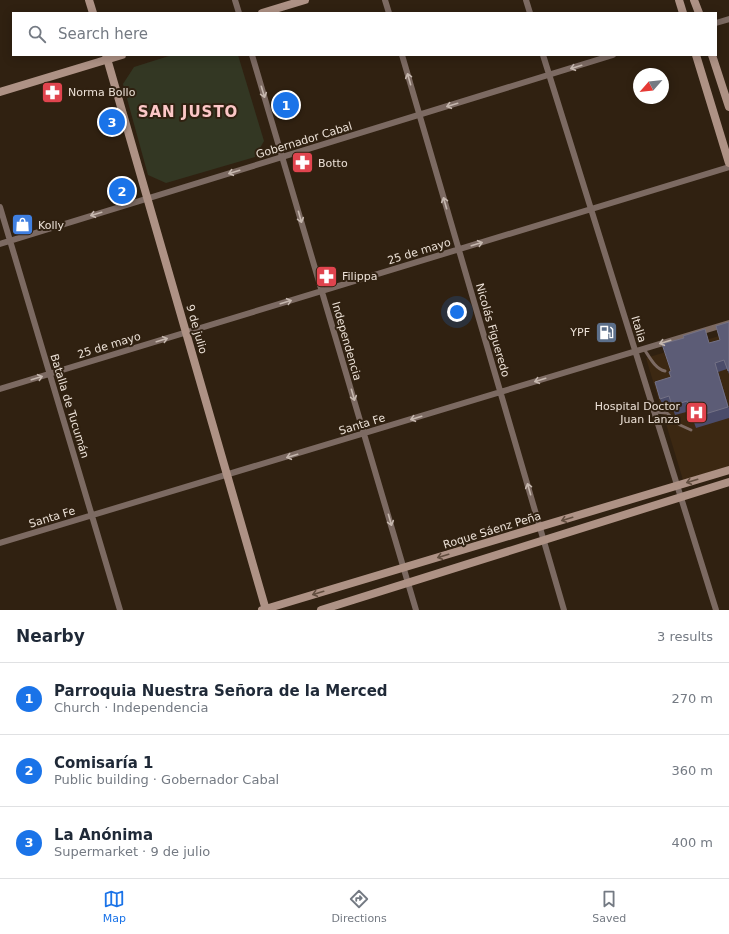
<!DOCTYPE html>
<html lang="en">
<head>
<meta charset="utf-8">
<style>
  body { margin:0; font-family:"DejaVu Sans",sans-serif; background:#f6f6f7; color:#1f2937 }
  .compass { position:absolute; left:633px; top:68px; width:36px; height:36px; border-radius:50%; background:#fff; box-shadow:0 2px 10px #0003; rotate:242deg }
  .you { position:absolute; left:457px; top:312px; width:14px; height:14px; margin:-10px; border:3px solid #fff; border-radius:50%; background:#1a73e8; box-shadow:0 0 0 6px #1a73e833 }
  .badge { display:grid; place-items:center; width:26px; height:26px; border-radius:50%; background:#1a73e8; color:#fff; font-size:13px; font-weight:700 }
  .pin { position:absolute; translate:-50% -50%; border:2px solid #fff; box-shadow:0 1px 4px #0006 }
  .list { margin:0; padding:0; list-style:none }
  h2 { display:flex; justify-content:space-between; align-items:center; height:52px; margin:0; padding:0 16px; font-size:17px }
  h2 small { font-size:13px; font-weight:400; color:#747a83 }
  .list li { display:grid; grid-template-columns:26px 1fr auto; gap:12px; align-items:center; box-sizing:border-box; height:72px; padding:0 16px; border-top:1px solid #e0e1e3 }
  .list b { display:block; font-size:15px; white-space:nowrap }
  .list p { margin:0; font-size:13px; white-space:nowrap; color:#747a83 }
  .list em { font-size:13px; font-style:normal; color:#747a83 }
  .icon { flex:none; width:22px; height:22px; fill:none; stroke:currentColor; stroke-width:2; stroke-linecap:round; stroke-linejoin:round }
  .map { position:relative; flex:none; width:729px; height:610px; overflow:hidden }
  .search { position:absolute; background:#fff; box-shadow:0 2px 10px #0003; left:12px; right:12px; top:12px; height:44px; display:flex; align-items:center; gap:10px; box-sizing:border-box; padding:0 14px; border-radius:0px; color:#747a83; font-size:15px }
  .sheet { height:268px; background:#fff }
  nav { display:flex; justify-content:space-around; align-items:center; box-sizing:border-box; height:56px; border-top:1px solid #e0e1e3; background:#fff; font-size:11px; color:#747a83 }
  nav a { display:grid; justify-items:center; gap:2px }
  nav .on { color:#1a73e8 }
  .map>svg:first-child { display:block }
  .built { fill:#3c2812 }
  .green { fill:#333723 }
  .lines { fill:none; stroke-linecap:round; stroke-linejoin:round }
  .service { stroke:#7c6a62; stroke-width:3 }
  .minor { stroke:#7c6a62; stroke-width:6 }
  .secondary { stroke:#ae9285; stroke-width:8 }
  .wall { fill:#4b4c6a }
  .shaded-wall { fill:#393442 }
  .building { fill:#5c5c76; stroke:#737185 }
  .oneway { stroke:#c5b7ae }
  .oneway2 { stroke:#624e3f }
  .labels { text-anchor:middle; stroke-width:4; stroke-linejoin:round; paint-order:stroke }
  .poi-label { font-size:11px; fill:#ece1d7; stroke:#302111; text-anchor:start }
  .street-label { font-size:11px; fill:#ece1d7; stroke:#302111 }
  .district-label { font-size:15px; font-weight:bold; letter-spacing:1px; fill:#fcc7c7; stroke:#302111 }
</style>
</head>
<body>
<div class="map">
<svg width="729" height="610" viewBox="0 0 729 610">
  <rect width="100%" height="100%" fill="#302111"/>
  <path class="built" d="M729,333V466L683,480L646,358Z"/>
  <path class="green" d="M172,55H238L264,141L255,157L166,183L148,175L123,84L134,67Z"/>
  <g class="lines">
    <path class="service" d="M644,349C649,356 655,369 665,371
      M654,412L667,413L680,425L691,430"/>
    <path class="minor" d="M235,0L239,13
      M385,0L389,13
      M526,0L530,13
      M716,23L729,19
      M252,55L416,610
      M402,55L564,610
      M543,55L716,610
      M0,207L120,610
      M0,244L613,55
      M0,389L729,167
      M0,543L729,323"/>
    <path class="secondary" d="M89,0L93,13
      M679,0L683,13
      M694,0L699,13
      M262,13L305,0
      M106,55L266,610
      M696,55L729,163
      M712,55L729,107
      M0,92L122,55
      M262,610L729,470
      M321,610L729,482"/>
  </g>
  <path class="wall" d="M729,322V374L727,369L718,372L729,408V418L696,428L690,411L675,415L672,406L664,408L660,399L671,377V371L710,343L720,340Z"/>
  <path class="shaded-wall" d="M715,363L718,372L729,409L728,407Z"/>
  <path class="building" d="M729,322V370L728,371L724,360L715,363L728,407L692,418L687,401L672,406L669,396L660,399L655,382L671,377L669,372L671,371L662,344L684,338L683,336L705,329L709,343L720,340L716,326Z"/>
  <defs><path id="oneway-shaft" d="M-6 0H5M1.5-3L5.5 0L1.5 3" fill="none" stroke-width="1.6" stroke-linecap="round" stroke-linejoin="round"/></defs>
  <g class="oneway">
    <use href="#oneway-shaft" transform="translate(576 67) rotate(163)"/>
    <use href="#oneway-shaft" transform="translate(409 79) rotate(-106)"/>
    <use href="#oneway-shaft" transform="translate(263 92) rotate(73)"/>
    <use href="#oneway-shaft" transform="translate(452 105) rotate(163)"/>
    <use href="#oneway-shaft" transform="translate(234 172) rotate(163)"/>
    <use href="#oneway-shaft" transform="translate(445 203) rotate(-106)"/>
    <use href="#oneway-shaft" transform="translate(96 214) rotate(163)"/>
    <use href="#oneway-shaft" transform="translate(300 217) rotate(74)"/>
    <use href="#oneway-shaft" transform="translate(477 244) rotate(-17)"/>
    <use href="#oneway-shaft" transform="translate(286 302) rotate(-17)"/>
    <use href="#oneway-shaft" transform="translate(162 340) rotate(-17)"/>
    <use href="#oneway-shaft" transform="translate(665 342) rotate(163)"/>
    <use href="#oneway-shaft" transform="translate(37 378) rotate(-17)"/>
    <use href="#oneway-shaft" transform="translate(540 380) rotate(163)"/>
    <use href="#oneway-shaft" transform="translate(353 395) rotate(74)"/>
    <use href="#oneway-shaft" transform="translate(416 418) rotate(163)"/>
    <use href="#oneway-shaft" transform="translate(292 456) rotate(163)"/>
    <use href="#oneway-shaft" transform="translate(529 489) rotate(-106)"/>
    <use href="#oneway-shaft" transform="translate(390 520) rotate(74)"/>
  </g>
  <g class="oneway2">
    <use href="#oneway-shaft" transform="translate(692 481) rotate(163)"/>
    <use href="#oneway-shaft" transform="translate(567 519) rotate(163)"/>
    <use href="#oneway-shaft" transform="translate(443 556) rotate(163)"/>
    <use href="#oneway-shaft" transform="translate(318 593) rotate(163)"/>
  </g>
  <defs>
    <symbol id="pharmacy-square" viewBox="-11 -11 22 22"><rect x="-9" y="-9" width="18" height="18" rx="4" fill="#e0444e" stroke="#302111"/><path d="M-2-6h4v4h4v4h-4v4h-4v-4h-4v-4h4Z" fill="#fff"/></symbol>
    <symbol id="shop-square" viewBox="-11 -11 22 22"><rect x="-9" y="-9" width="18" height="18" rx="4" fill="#3f7fe0" stroke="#302111"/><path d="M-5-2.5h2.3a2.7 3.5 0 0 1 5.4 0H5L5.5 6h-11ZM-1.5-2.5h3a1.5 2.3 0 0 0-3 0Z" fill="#fff"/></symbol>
    <symbol id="fuel-square" viewBox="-11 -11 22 22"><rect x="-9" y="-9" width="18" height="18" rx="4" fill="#5c6f8a" stroke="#302111"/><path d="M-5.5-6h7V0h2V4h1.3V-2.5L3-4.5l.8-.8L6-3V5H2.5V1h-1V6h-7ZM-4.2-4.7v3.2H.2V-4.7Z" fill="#fff"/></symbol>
    <symbol id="hospital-square" viewBox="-11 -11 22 22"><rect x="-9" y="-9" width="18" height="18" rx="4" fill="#e0444e" stroke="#302111"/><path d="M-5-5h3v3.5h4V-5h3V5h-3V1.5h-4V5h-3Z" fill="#fff"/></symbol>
  </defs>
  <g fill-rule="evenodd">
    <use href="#pharmacy-square" x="40" y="80" width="25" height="25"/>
    <use href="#pharmacy-square" x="290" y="150" width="25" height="25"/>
    <use href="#shop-square" x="10" y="212" width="25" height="25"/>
    <use href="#pharmacy-square" x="314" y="264" width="25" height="25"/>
    <use href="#fuel-square" x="594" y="320" width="25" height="25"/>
    <use href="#hospital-square" x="684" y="400" width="25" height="25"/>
  </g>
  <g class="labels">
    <g class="poi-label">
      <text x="68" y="96">Norma Bollo</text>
      <text x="318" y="167">Botto</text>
      <text x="38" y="229">Kolly</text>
      <text x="342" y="280">Filippa</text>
      <text x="590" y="336" text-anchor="end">YPF</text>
      <text x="680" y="410" text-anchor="end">Hospital Doctor<tspan x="680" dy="13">Juan Lanza</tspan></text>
    </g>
    <g class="street-label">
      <text transform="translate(304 140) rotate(-17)" y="4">Gobernador Cabal</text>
      <text transform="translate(419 251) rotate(-17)" y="4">25 de mayo</text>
      <text transform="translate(197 329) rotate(74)" y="4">9 de julio</text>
      <text transform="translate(639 329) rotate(73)" y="4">Italia</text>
      <text transform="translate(493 330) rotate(74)" y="4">Nicolás Figueredo</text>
      <text transform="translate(347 341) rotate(74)" y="4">Independencia</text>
      <text transform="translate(109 345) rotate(-17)" y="4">25 de mayo</text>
      <text transform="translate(70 406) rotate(73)" y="4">Batalla de Tucumán</text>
      <text transform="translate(362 424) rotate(-17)" y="4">Santa Fe</text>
      <text transform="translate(52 517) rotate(-17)" y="4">Santa Fe</text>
      <text transform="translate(492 530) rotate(-17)" y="4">Roque Sáenz Peña</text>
    </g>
    <g class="district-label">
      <text x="188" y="117">SAN JUSTO</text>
    </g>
  </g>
</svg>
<svg class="compass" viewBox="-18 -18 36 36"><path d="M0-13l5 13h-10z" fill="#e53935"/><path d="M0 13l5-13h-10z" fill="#747a83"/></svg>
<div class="you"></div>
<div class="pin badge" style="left:286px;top:105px">1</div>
<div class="pin badge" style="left:122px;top:191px">2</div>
<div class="pin badge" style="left:112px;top:122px">3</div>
<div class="search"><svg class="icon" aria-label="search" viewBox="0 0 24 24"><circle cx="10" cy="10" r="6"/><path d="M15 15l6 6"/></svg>Search here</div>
</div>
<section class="sheet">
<h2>Nearby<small>3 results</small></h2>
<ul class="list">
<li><span class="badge">1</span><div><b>Parroquia Nuestra Señora de la Merced</b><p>Church · Independencia</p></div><em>270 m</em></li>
<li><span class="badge">2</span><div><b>Comisaría 1</b><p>Public building · Gobernador Cabal</p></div><em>360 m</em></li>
<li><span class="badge">3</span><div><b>La Anónima</b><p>Supermarket · 9 de julio</p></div><em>400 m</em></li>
</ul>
</section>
<nav>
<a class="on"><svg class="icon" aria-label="map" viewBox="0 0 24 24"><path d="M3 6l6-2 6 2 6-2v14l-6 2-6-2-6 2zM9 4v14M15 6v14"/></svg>Map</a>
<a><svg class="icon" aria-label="directions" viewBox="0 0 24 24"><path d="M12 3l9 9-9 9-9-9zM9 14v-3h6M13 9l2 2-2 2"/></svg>Directions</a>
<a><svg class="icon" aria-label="saved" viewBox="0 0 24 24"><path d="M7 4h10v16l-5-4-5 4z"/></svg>Saved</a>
</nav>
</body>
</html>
